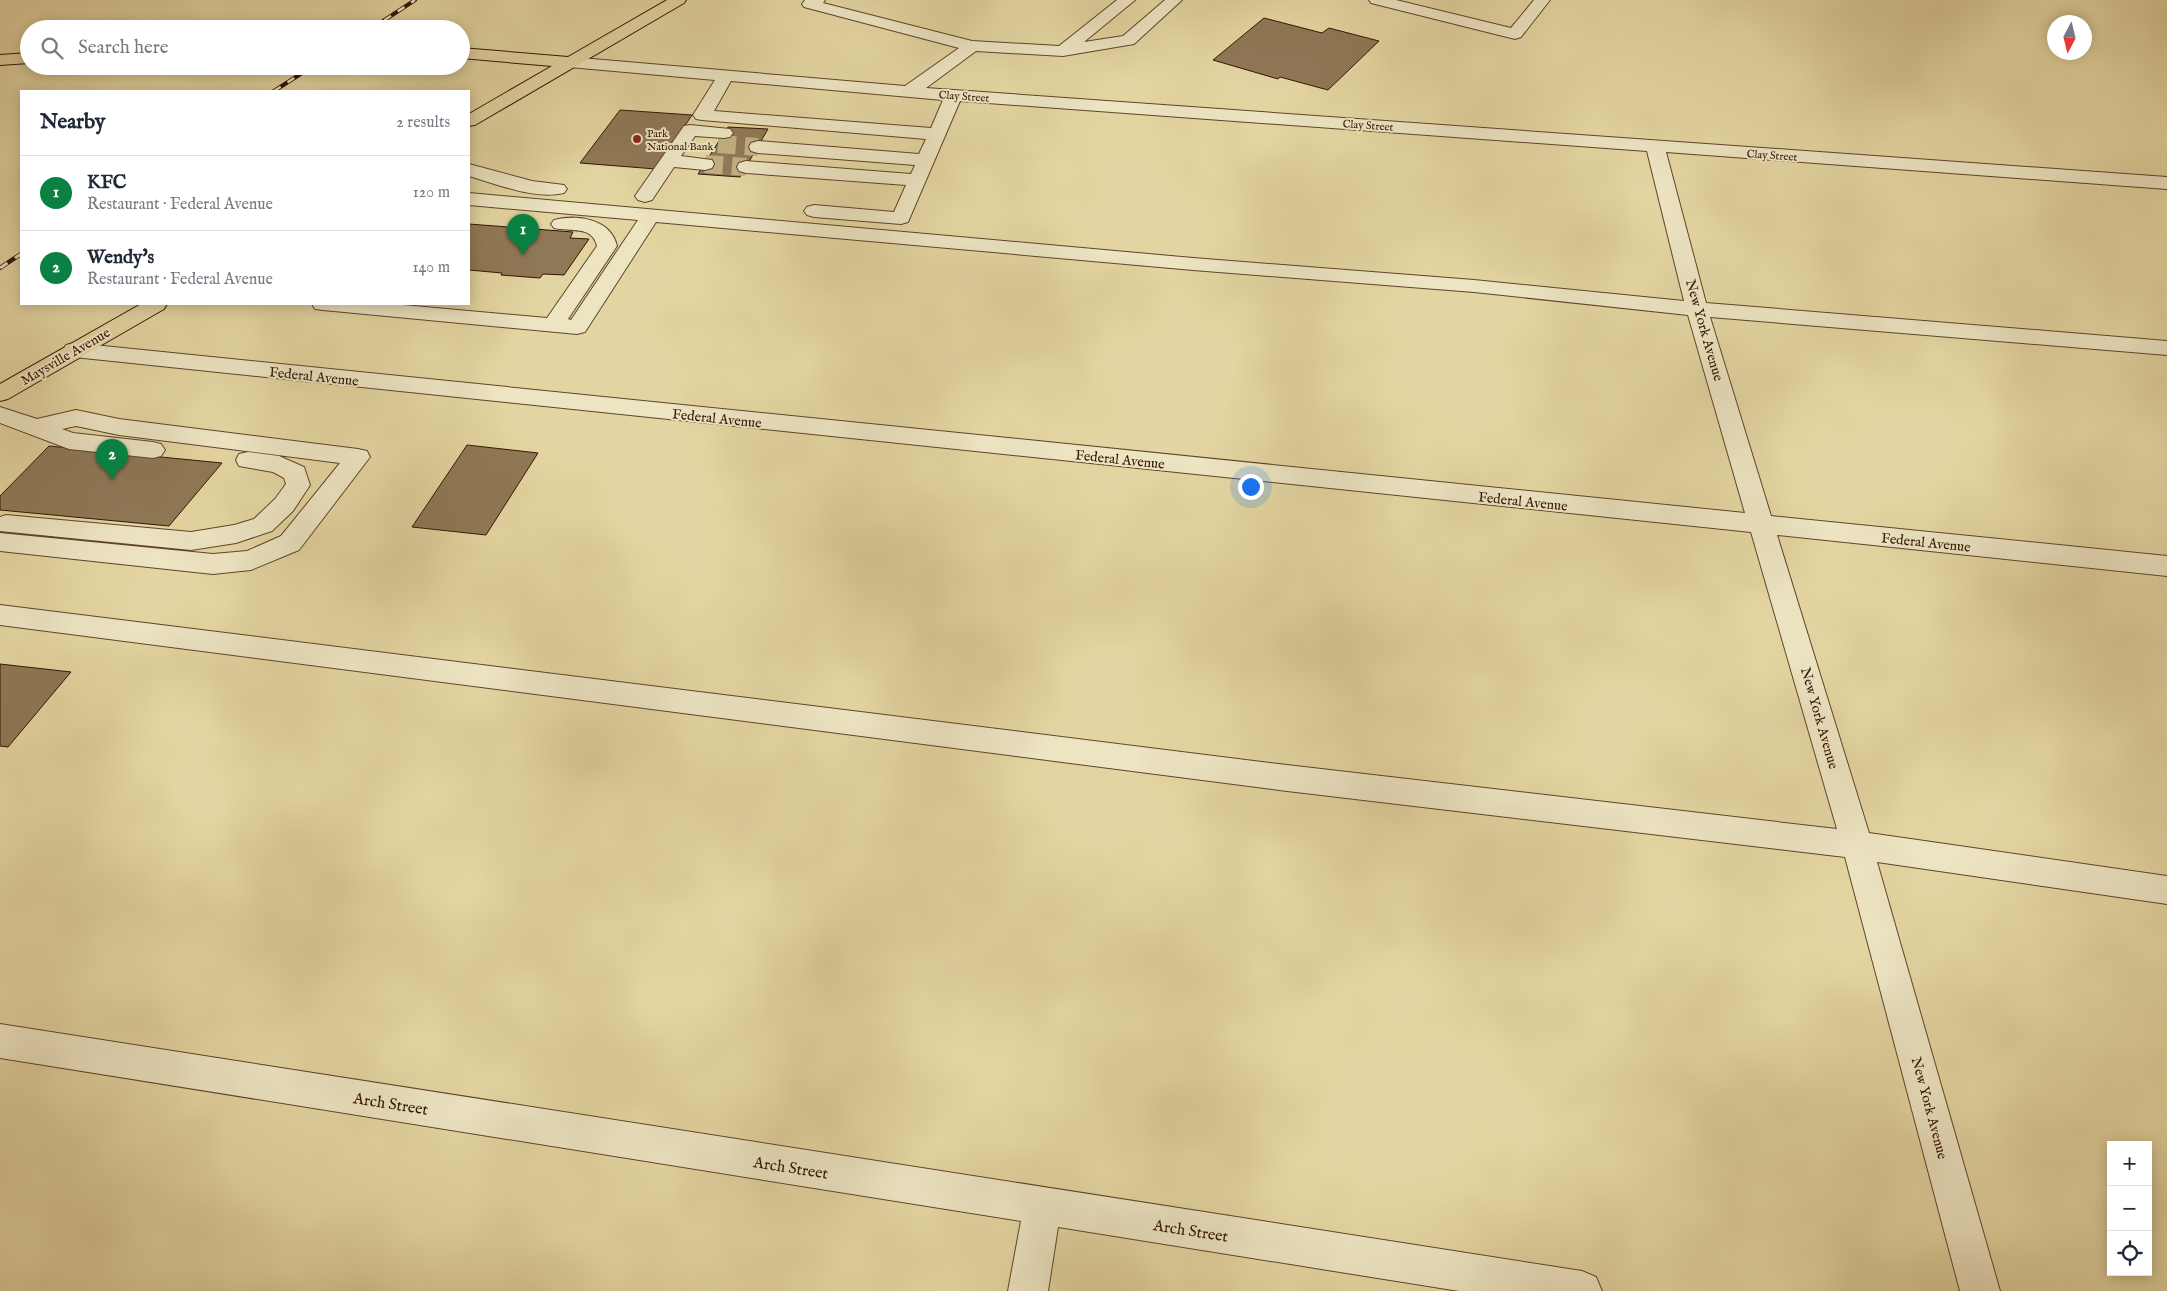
<!DOCTYPE html>
<html lang="en">
<head>
<meta charset="utf-8">
<style>
  body { margin:0; font-family:"IM FELL English",serif; background:#f6f6f7; color:#1f2937 }
  .controls { position:absolute; right:15px; bottom:15px; display:grid; overflow:hidden; border-radius:0px; box-shadow:0 2px 12px #0003 }
  .controls button { width:45px; height:45px; display:grid; place-items:center; padding:0; border:0; border-bottom:1px solid #e0e1e3; background:#fff; color:#1f2937; font:25px sans-serif }
  .compass { position:absolute; left:2047px; top:15px; width:45px; height:45px; border-radius:50%; background:#fff; box-shadow:0 2px 12px #0003; rotate:187deg }
  .you { position:absolute; left:1250px; top:486px; width:18px; height:18px; margin:-12px; border:4px solid #fff; border-radius:50%; background:#1a73e8; box-shadow:0 0 0 8px #1a73e833 }
  .badge { display:grid; place-items:center; width:32px; height:32px; border-radius:50%; background:#0b8043; color:#fff; font-size:16px; font-weight:700 }
  .pin { position:absolute; translate:-50% -41px; filter:drop-shadow(0 1px 2px #0008) }
  .pin::after { content:''; position:absolute; top:26px; width:18px; height:15px; background:inherit; clip-path:polygon(0 0,100% 0,50% 100%) }
  .list { margin:0; padding:0; list-style:none }
  h2 { display:flex; justify-content:space-between; align-items:center; height:65px; margin:0; padding:0 20px; font-size:21px }
  h2 small { font-size:16px; font-weight:400; color:#747a83 }
  .list li { display:grid; grid-template-columns:32px 1fr auto; gap:15px; align-items:center; box-sizing:border-box; height:75px; padding:0 20px; border-top:1px solid #e0e1e3 }
  .list b { display:block; font-size:19px; white-space:nowrap }
  .list p { margin:0; font-size:16px; white-space:nowrap; color:#747a83 }
  .list em { font-size:16px; font-style:normal; color:#747a83 }
  .icon { flex:none; width:28px; height:28px; fill:none; stroke:currentColor; stroke-width:2; stroke-linecap:round; stroke-linejoin:round }
  .map { position:relative; flex:none; width:2167px; height:1291px; overflow:hidden }
  .search { position:absolute; background:#fff; box-shadow:0 2px 12px #0003; left:20px; top:20px; width:450px; height:55px; display:flex; align-items:center; gap:12px; box-sizing:border-box; padding:0 18px; border-radius:28px; color:#747a83; font-size:19px }
  .panel { position:absolute; background:#fff; box-shadow:0 2px 12px #0003; left:20px; top:90px; width:450px; height:215px; border-radius:0px }
  .map>svg:first-child { display:block }
  .building { fill:#8f7856; stroke:#331404 }
  .lines { fill:none; stroke-linecap:round; stroke-linejoin:round }
  .minor-tunnel { stroke:#c0ae82; stroke-width:18; stroke-dasharray:18 9; stroke-linecap:butt }
  .minor-casing { stroke:#5f442b; stroke-width:2 }
  .major-casing { stroke:#331404; stroke-width:2 }
  .minor { fill:#ede4c2; fill-rule:evenodd }
  .major { fill:#e3d5a1; fill-rule:evenodd }
  .rail-far1-casing { stroke:#331404; stroke-width:4 }
  .rail-casing { stroke:#331404; stroke-width:4.5 }
  .rail-far1 { stroke:#ede4c2; stroke-width:2.5; stroke-dasharray:8; stroke-linecap:butt }
  .rail { stroke:#ede4c2; stroke-width:3; stroke-dasharray:9; stroke-linecap:butt }
  .poi-dot { fill:#8f2418; stroke:#ede4c2; stroke-width:2 }
  .labels { text-anchor:middle; stroke-width:4; stroke-linejoin:round; paint-order:stroke }
  .far-street-label { font-size:11px; fill:#331404; stroke:#ede4c2 }
  .far-poi-label { font-size:11px; fill:#331404; stroke:#ede4c2; text-anchor:start }
  .street-label { font-size:14px; fill:#331404; stroke:#ede4c2 }
  .near-street-label { font-size:16px; fill:#331404; stroke:#ede4c2 }
</style>
</head>
<body>
<div class="map">
<svg width="2167" height="1291" viewBox="0 0 2167 1291">
  <rect width="100%" height="100%" fill="#e3d5a1"/>
  <filter id="stains"><feTurbulence type="fractalNoise" baseFrequency=".004" numOctaves="4"/><feColorMatrix values="0 0 0 0 .2 0 0 0 0 .09 0 0 0 0 .02 0 0 0 .5 -.17"/></filter>
  <radialGradient id="worn" r=".72"><stop offset=".6" stop-color="#630" stop-opacity="0"/><stop offset="1" stop-color="#630" stop-opacity=".3"/></radialGradient>
  <path class="building" d="M1264,18L1322,33L1329,28L1379,41L1328,90L1280,77L1278,79L1213,60Z
    M620,110L692,115L656,169L580,163Z
    M728,127L768,129L740,177L698,174Z
    M469,224L573,232L570,238L589,239L564,275L543,274L540,278L501,275L502,273L469,270Z
    M467,445L538,453L486,535L412,527Z
    M49,446L222,463L169,526L0,510V496Z
    M0,664L71,672L8,747L0,746Z"/>
  <g class="lines">
    <path class="minor-tunnel" d="M718,144L758,147
      M705,164L746,167"/>
    <defs>
      <path id="minor" d="M825,0L823,3L972,41L1059,46L1117,0H1135L1084,42L1123,36L1165,0H1182L1134,44L1063,56L976,51L926,88L2167,177V189L1666,152L1706,303L2167,341V355L1710,317L1771,516L2167,556V576L1777,535L1869,833L2167,876V904L1877,862L2000,1291H1960L1845,857L1287,791L0,625V605L1287,765L1837,829L1751,532L74,357L66,355L63,350L66,345L74,343L1745,513L1688,315L1474,292L1193,270L656,222L585,332L577,334L323,310L315,309L312,304H392L547,318L597,246C592,225 571,232 554,228L551,224L554,220C578,214 611,219 617,246L568,319L571,320L638,220L469,205V193L1193,258L1474,280L1684,301L1647,151L960,101L908,222L901,224L814,217L807,215L804,211L807,207L814,205L894,212L906,185L746,173L739,171L737,167L739,163L746,161L911,174L915,165L758,153L751,151L749,147L751,143L758,141L919,154L926,139L702,120L696,119L693,115L715,80L569,67L563,66L561,62L563,58L569,57L905,86L959,48L804,7L802,4L805,0ZM731,81L943,100L931,128L714,111Z
        M1369,0H1396L1511,28L1534,0H1550L1521,37L1515,39L1371,3Z
        M690,125L730,129L733,133L730,137L724,138L695,136L681,156L712,160L714,164L712,168L705,170L674,167L652,200L645,202L638,200L635,196L684,126Z
        M469,164L532,181L564,185L567,189L564,193C534,200 497,184 469,176Z
        M0,407L37,419L76,410L119,419L358,449L367,451L370,457L299,550L251,570L213,574L0,551V533L213,554L247,551L281,536L340,463L119,435L76,426L62,429L73,433L153,442L161,444L165,450L161,456L153,458L69,449L0,423Z
        M248,452L279,456L304,467L310,485L293,511L272,531L236,543L191,550L0,531V517L6,515L191,532L234,525L254,519L275,499L286,484L284,478L273,472L239,466L236,460L239,454Z
        M0,1024L1582,1271L1596,1277L1602,1291H1459L1058,1227L1048,1291H1008L1021,1221L0,1058Z"/>
      <path id="major" d="M667,0H686L684,3L475,125L469,126V114L552,66L461,58V48L568,57Z
        M29,53V63L0,65V55Z
        M141,304H167L164,309L8,399L0,401V384Z"/>
    </defs>
    <use href="#minor" class="minor-casing"/>
    <use href="#major" class="major-casing"/>
    <use href="#minor" class="minor"/>
    <use href="#major" class="major"/>
    <defs>
      <path id="rail-far1" d="M371,29L415,0
        M274,91L313,66"/>
      <path id="rail" d="M0,268L21,254"/>
    </defs>
    <use href="#rail-far1" class="rail-far1-casing"/>
    <use href="#rail" class="rail-casing"/>
    <use href="#rail-far1" class="rail-far1"/>
    <use href="#rail" class="rail"/>
  </g>
  <circle class="poi-dot" cx="637" cy="139" r="5"/>
  <g class="labels">
    <g class="far-street-label">
      <text transform="translate(964 96) rotate(4)" y="4">Clay Street</text>
      <text transform="translate(1368 125) rotate(4)" y="4">Clay Street</text>
      <text transform="translate(1772 155) rotate(4)" y="4">Clay Street</text>
    </g>
    <g class="far-poi-label">
      <text x="647" y="137">Park<tspan x="647" dy="13">National Bank</tspan></text>
    </g>
    <g class="street-label">
      <text transform="translate(1705 330) rotate(74)" y="5">New York Avenue</text>
      <text transform="translate(65 356) rotate(-30)" y="5">Maysville Avenue</text>
      <text transform="translate(314 376) rotate(6)" y="5">Federal Avenue</text>
      <text transform="translate(717 418) rotate(6)" y="5">Federal Avenue</text>
      <text transform="translate(1120 459) rotate(6)" y="5">Federal Avenue</text>
      <text transform="translate(1523 501) rotate(6)" y="5">Federal Avenue</text>
      <text transform="translate(1926 542) rotate(6)" y="5">Federal Avenue</text>
      <text transform="translate(1820 718) rotate(74)" y="5">New York Avenue</text>
      <text transform="translate(1930 1108) rotate(75)" y="5">New York Avenue</text>
    </g>
    <g class="near-street-label">
      <text transform="translate(391 1103) rotate(9)" y="6">Arch Street</text>
      <text transform="translate(791 1167) rotate(9)" y="6">Arch Street</text>
      <text transform="translate(1191 1230) rotate(9)" y="6">Arch Street</text>
    </g>
  </g>
  <rect width="100%" height="100%" filter="url(#stains)"/>
  <rect width="100%" height="100%" fill="url(#worn)"/>
</svg>
<div class="controls">
<button>+</button>
<button>−</button>
<button><svg class="icon" aria-label="locate" viewBox="0 0 24 24"><circle cx="12" cy="12" r="6"/><path d="M12 2v4M12 18v4M2 12h4M18 12h4"/></svg></button>
</div>
<svg class="compass" viewBox="-18 -18 36 36"><path d="M0-13l5 13h-10z" fill="#e53935"/><path d="M0 13l5-13h-10z" fill="#747a83"/></svg>
<div class="you"></div>
<div class="pin badge" style="left:523px;top:255px">1</div>
<div class="pin badge" style="left:112px;top:480px">2</div>
<div class="search"><svg class="icon" aria-label="search" viewBox="0 0 24 24"><circle cx="10" cy="10" r="6"/><path d="M15 15l6 6"/></svg>Search here</div>
<section class="panel">
<h2>Nearby<small>2 results</small></h2>
<ul class="list">
<li><span class="badge">1</span><div><b>KFC</b><p>Restaurant · Federal Avenue</p></div><em>120 m</em></li>
<li><span class="badge">2</span><div><b>Wendy's</b><p>Restaurant · Federal Avenue</p></div><em>140 m</em></li>
</ul>
</section>
</div>
</body>
</html>
